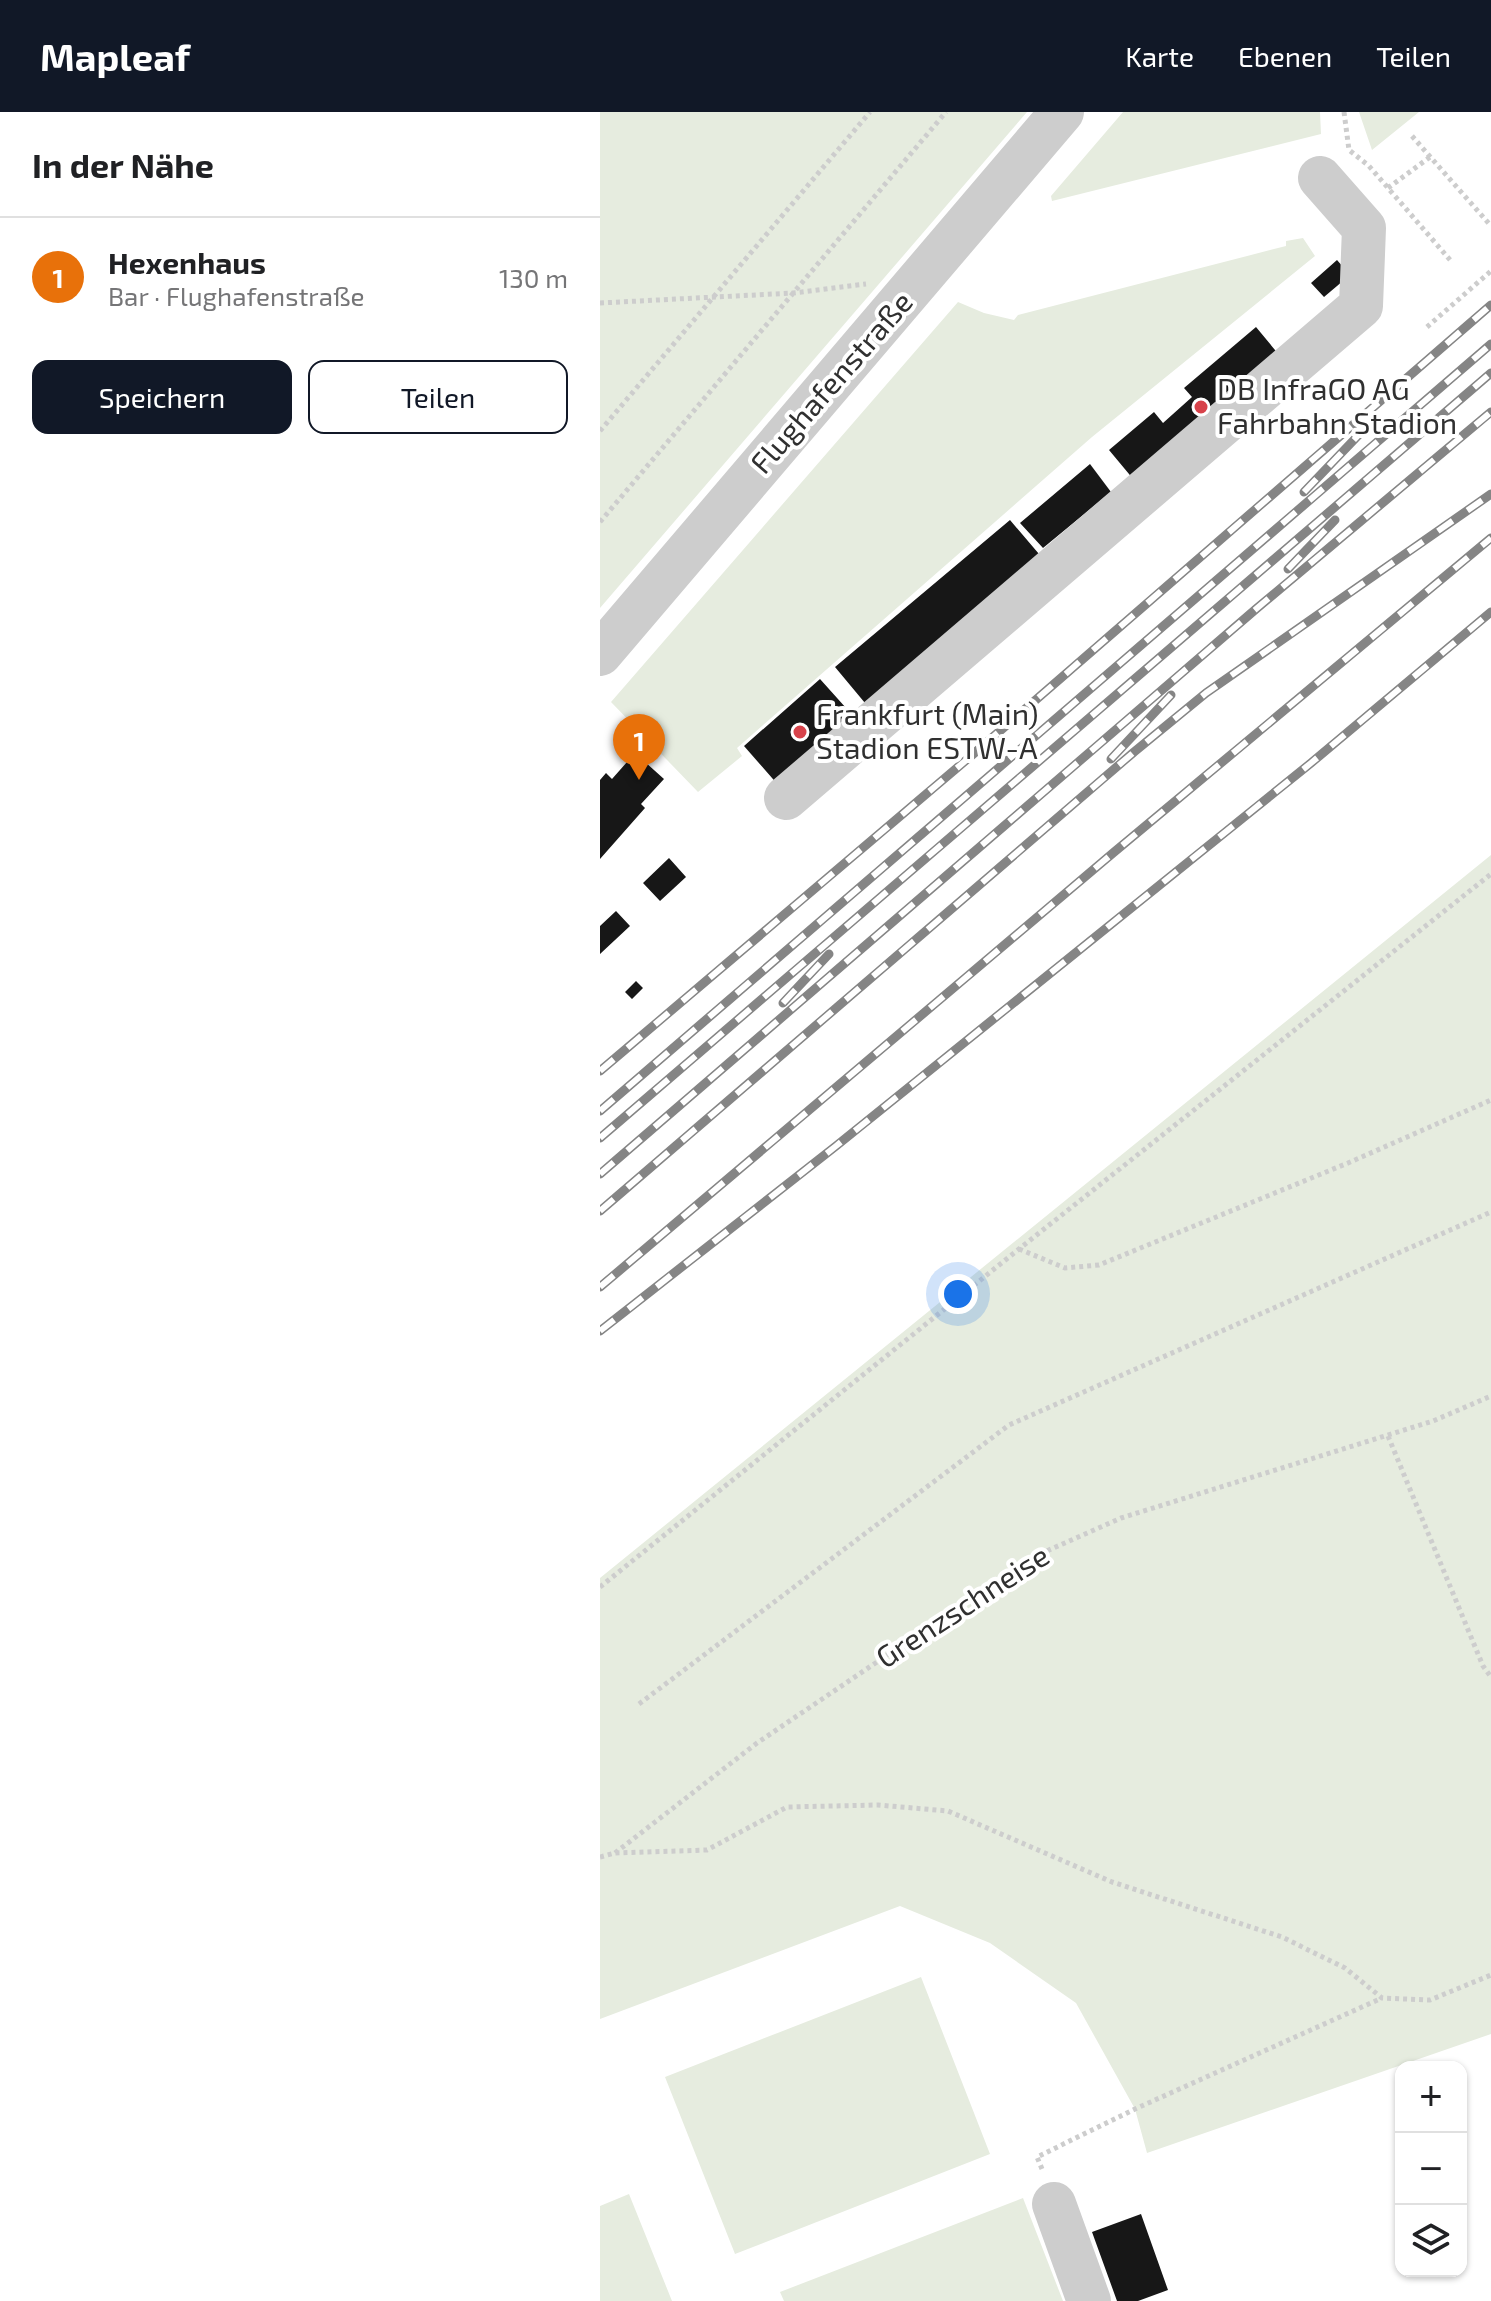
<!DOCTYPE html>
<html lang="de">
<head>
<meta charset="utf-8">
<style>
  body { margin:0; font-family:"Exo 2",sans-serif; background:#f2f2f2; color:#202124 }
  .controls { position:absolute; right:24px; bottom:24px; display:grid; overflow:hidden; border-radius:16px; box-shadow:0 2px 6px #0004 }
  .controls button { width:72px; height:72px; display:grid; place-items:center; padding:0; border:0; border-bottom:2px solid #e0e0e0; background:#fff; color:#202124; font:40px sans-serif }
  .you { position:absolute; left:358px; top:1182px; width:28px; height:28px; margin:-20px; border:6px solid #fff; border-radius:50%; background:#1a73e8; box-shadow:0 0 0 12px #1a73e833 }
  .badge { display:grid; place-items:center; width:52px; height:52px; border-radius:50%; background:#111827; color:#fff; font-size:26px; font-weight:700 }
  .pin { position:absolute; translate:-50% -66px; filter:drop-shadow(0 2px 4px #0008) }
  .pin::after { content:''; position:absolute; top:42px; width:28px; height:24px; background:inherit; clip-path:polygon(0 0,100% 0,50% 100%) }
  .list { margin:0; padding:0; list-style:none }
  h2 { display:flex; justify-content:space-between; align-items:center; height:104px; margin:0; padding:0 32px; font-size:34px }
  h2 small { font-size:26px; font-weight:400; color:#757577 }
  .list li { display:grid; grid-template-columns:52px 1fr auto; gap:24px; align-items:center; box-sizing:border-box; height:120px; padding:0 32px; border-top:2px solid #e0e0e0 }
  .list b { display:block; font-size:30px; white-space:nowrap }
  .list p { margin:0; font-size:26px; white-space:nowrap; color:#757577 }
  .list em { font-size:26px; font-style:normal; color:#757577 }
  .actions { display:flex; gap:16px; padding:24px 32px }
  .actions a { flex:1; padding:18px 0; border:2px solid #111827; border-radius:16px; text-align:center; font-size:28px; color:#111827 }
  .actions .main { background:#111827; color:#fff }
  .icon { flex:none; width:44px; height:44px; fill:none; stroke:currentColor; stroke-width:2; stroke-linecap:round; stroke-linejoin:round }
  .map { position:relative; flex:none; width:891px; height:2189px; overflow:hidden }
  header { display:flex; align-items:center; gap:48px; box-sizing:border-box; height:112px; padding:0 40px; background:#111827; color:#fff }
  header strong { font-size:38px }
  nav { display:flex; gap:44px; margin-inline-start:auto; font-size:28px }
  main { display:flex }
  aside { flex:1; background:#fff }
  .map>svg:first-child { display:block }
  .green { fill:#e6ecdf }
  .building { fill:#171717 }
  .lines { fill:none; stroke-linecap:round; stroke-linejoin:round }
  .path { stroke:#cdcdcd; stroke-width:5; stroke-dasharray:4 4; stroke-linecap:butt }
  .minor { stroke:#cdcdcd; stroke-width:44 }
  .rail-casing { stroke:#858585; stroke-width:9 }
  .rail { stroke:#fff; stroke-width:6; stroke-dasharray:18; stroke-linecap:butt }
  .poi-dot { fill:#d7424a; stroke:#fff; stroke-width:3 }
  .labels { text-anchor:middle; stroke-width:8; stroke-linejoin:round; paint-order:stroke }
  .street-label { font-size:30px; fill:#303030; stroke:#fff }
  .poi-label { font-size:30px; fill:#303030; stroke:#fff; text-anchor:start }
</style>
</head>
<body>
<header>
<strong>Mapleaf</strong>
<nav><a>Karte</a><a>Ebenen</a><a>Teilen</a></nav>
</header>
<main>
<aside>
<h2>In der Nähe<small></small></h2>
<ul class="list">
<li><span class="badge" style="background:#e8710a">1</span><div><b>Hexenhaus</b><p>Bar · Flughafenstraße</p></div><em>130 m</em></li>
</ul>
<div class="actions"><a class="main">Speichern</a><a>Teilen</a></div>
</aside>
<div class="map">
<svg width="891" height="2189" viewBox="0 0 891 2189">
  <rect width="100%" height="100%" fill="#fff"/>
  <path class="green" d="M0,0H427L0,496Z
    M523,0H720L721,22L452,89L451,84Z
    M759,0H819L772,38Z
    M703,126L715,144L492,325L137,636L142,644L98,680L11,590L358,190L384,201L414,208L418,203L686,134V129Z
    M891,743V1922L547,2041L535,1997L476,1891L390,1831L300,1794L0,1907V1466Z
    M321,1865L390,2042L135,2142L65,1965Z
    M29,2082L72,2189H0V2094Z
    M423,2086L463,2189H184L180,2180Z"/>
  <path class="building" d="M737,148L750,163L724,185L711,171Z
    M656,215L680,244L534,368L509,338L554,300L563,311L592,285L584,276Z
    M490,352L511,380L443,436L420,411Z
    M410,408L439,442L265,591L235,555Z
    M220,567L255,606L179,674L144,634Z
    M35,641L64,667L41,692L45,696L0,747V668L6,661L12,667Z
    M69,746L86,765L60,789L43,771Z
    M16,799L30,814L0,842V814Z
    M36,869L43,876L32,887L25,880Z
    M541,2102L568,2178L538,2189H517L492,2120Z"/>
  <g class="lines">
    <path class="path" d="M744,0L749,38L769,54L851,149
      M812,24L891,114
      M788,76L830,45
      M0,191L193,181L266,172
      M827,215L891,159
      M0,319L270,0
      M0,410L346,0
      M419,1137L465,1156L499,1153L748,1051L891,988
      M788,1324L883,1554L891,1565
      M0,1475L419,1137L891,762
      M39,1592L409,1313L891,1100
      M15,1741L157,1631L431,1446L521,1406L833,1309L891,1284
      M0,1745L15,1741L107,1738L187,1695L278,1693L348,1699L512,1770L682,1825L745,1856L782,1886L830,1888L891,1863
      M442,2057L437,2045L535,1997L782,1886"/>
    <path class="minor" d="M0,542L462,0
      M186,686L761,194L764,116L720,66
      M454,2092L489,2189"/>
    <defs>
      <path id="rail" d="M704,380L773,308
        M688,457L735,408
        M511,647L571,583
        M183,891L229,842
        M0,959L371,644L891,193
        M0,999L891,232
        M0,1026L891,261
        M0,1062L656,497L891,300
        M0,1099L534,640L606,581L891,382
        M0,1175L513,741L891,426
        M0,1219L236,1034L711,651L891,500"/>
    </defs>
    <use href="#rail" class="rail-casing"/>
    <use href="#rail" class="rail"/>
  </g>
  <g class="poi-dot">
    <circle cx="601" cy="295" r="8"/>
    <circle cx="200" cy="620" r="8"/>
  </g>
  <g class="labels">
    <g class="street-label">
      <text transform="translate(232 271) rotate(-49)" y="10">Flughafenstraße</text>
      <text transform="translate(363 1495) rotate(-33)" y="10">Grenzschneise</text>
    </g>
    <g class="poi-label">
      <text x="617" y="288">DB InfraGO AG<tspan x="617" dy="34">Fahrbahn Stadion</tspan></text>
      <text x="216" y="613">Frankfurt (Main)<tspan x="216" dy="34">Stadion ESTW-A</tspan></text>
    </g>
  </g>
</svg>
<div class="controls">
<button>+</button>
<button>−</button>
<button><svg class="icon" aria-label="layers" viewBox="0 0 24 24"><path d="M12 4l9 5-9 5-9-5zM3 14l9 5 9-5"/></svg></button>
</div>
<div class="you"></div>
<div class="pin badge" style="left:39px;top:668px;background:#e8710a">1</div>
</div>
</main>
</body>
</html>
